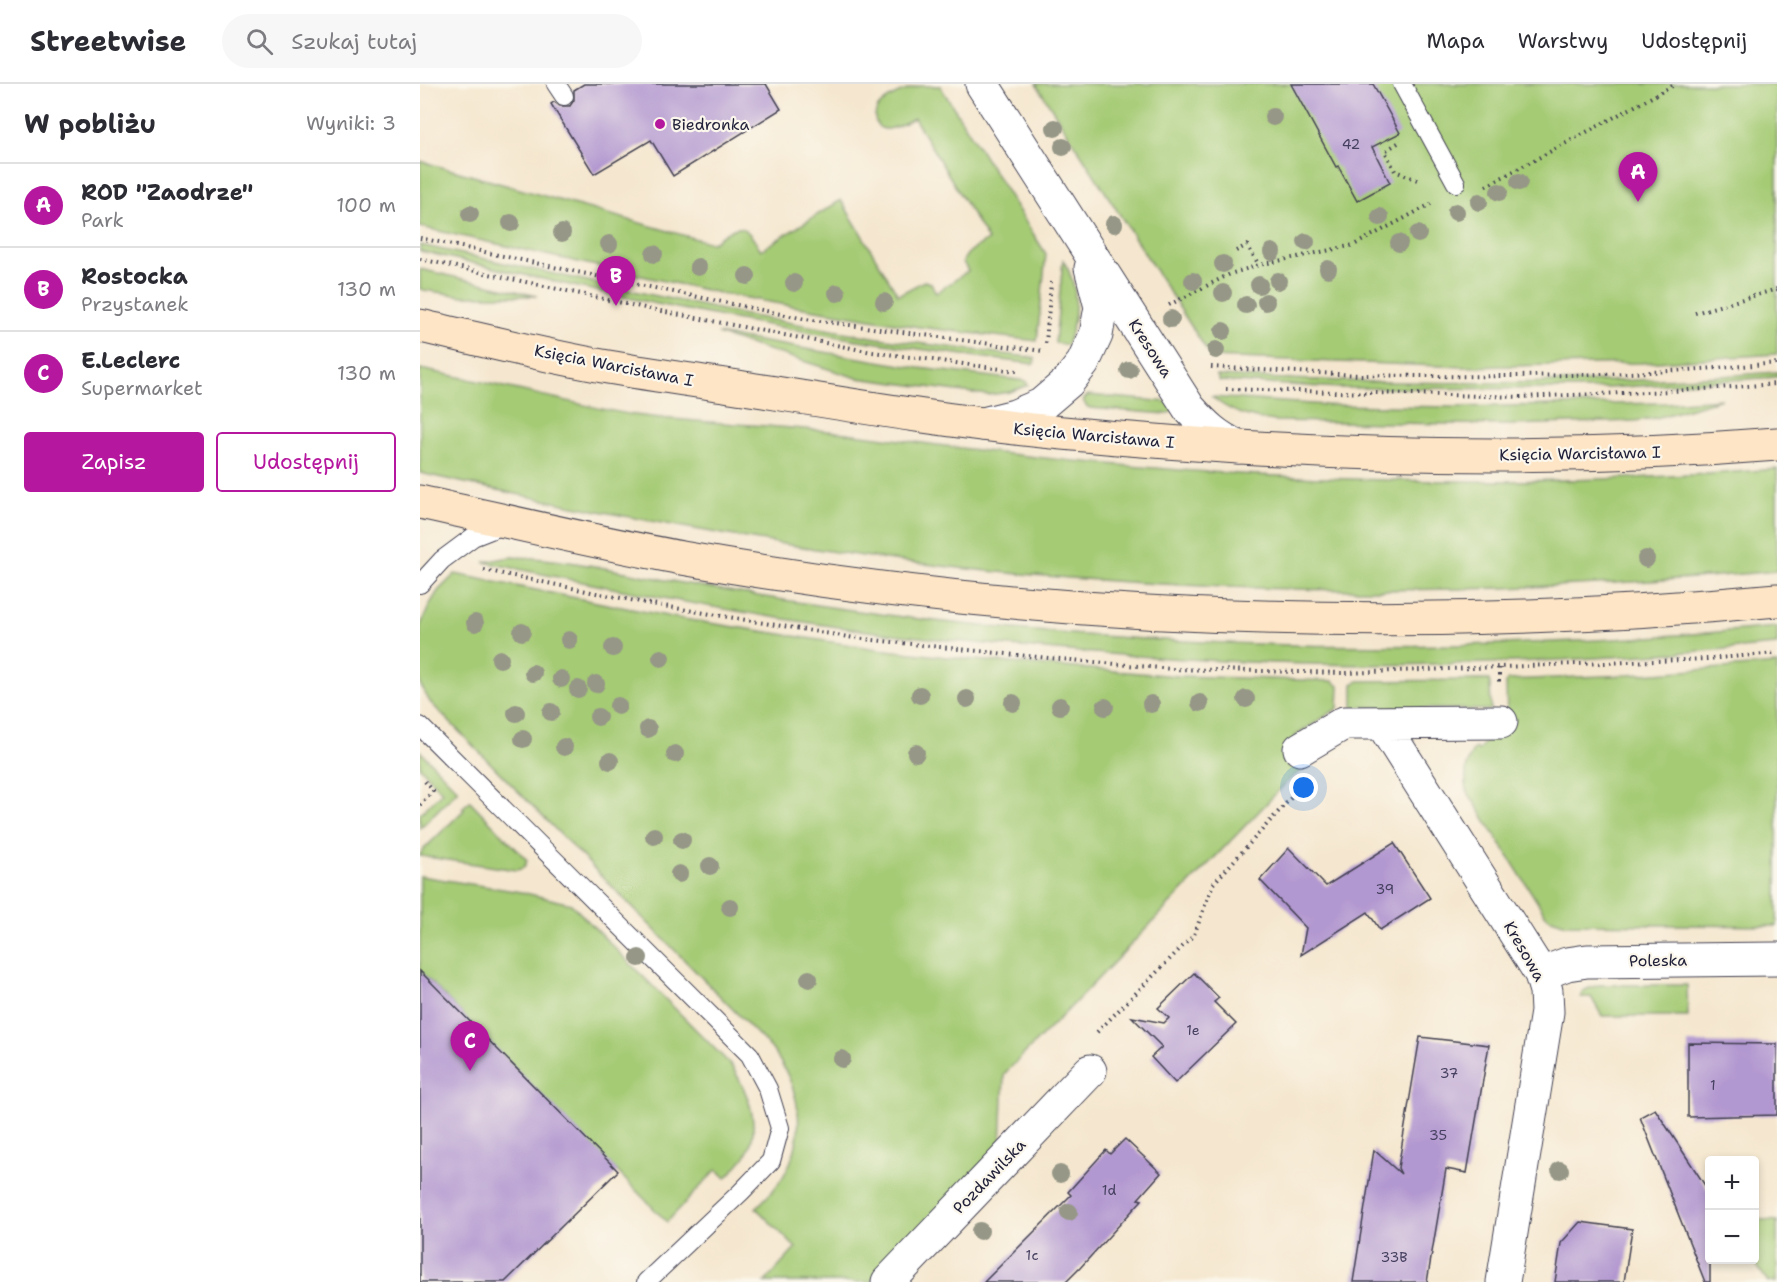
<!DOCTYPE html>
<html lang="pl">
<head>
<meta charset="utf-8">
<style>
  body { margin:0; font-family:"Shantell Sans",sans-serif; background:#f7f7f7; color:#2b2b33 }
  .controls { position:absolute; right:18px; bottom:18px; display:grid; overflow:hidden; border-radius:6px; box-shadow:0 3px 9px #0003 }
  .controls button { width:54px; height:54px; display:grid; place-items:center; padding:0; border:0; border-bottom:2px solid #e1e1e2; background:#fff; color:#2b2b33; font:30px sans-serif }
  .you { position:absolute; left:884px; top:704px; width:21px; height:21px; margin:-15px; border:4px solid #fff; border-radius:50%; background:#1a73e8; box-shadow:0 0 0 9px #1a73e833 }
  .badge { display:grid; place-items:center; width:39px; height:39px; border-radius:50%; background:#b5179e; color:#fff; font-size:20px; font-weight:700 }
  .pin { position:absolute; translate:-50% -50px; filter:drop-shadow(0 2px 3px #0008) }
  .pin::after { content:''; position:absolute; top:32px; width:21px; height:18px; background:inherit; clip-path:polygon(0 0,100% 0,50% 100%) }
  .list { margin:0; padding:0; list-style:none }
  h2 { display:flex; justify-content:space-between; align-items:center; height:78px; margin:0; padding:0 24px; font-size:26px }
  h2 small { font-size:20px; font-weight:400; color:#7c7c81 }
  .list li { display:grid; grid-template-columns:39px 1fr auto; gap:18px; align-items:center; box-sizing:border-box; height:84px; padding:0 24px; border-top:2px solid #e1e1e2 }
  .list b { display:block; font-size:22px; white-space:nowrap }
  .list p { margin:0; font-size:20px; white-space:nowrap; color:#7c7c81 }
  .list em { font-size:20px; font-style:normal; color:#7c7c81 }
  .actions { display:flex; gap:12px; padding:18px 24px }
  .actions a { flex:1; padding:14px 0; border:2px solid #b5179e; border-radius:6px; text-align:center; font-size:21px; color:#b5179e }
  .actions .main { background:#b5179e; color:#fff }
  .icon { flex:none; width:33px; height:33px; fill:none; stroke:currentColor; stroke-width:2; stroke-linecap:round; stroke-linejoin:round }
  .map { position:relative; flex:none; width:1357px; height:1198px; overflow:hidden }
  header { display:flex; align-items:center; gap:36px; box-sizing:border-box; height:84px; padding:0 30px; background:#fff; border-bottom:2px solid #e1e1e2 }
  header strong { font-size:28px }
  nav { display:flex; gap:33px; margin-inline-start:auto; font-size:21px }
  .search { width:420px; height:54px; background:#f7f7f7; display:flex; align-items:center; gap:15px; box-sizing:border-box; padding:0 21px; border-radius:33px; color:#7c7c81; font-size:22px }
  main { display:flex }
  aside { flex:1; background:#fff }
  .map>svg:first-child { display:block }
  .green { fill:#a5cb75; stroke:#647658; stroke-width:1.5 }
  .building { fill:#b298d0 }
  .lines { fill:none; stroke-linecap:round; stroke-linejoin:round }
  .lane-casing { stroke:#424051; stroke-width:20 }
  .street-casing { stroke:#424051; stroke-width:35 }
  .secondary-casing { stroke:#424051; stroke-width:35 }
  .path { stroke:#424051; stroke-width:4; stroke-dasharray:1.5 4.5; stroke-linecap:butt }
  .lane { stroke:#fff; stroke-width:18 }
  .street { stroke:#fff; stroke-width:33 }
  .secondary { stroke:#fde5c5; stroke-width:33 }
  .tree { fill:#969787 }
  .poi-dot { fill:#b5179e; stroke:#fbf7ec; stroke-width:2 }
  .labels { text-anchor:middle; stroke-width:4.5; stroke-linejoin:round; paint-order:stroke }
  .number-label { font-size:14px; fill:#464060 }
  .poi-label { font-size:16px; fill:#22223b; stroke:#fbf7ec; text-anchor:start }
  .street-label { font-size:16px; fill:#22223b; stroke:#fbf7ec }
</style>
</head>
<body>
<header>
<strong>Streetwise</strong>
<div class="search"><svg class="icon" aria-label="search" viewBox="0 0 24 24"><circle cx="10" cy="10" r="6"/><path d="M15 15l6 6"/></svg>Szukaj tutaj</div>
<nav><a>Mapa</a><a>Warstwy</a><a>Udostępnij</a></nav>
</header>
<main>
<aside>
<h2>W pobliżu<small>Wyniki: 3</small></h2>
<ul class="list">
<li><span class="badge">A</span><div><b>ROD &quot;Zaodrze&quot;</b><p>Park</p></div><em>100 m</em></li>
<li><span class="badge">B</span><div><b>Rostocka</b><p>Przystanek</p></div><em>130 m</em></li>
<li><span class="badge">C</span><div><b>E.Leclerc</b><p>Supermarket</p></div><em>130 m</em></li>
</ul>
<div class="actions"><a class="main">Zapisz</a><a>Udostępnij</a></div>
</aside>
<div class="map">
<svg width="1357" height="1198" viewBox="0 0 1357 1198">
  <rect width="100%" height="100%" fill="#fbf7ec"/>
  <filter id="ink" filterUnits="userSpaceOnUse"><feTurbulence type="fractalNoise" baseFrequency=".0167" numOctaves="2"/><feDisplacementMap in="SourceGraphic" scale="12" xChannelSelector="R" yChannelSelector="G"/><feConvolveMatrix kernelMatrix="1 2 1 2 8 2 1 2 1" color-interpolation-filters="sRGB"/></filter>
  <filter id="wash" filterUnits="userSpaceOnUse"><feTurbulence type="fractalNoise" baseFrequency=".008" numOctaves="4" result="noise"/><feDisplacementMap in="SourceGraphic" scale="24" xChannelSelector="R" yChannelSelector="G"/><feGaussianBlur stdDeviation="1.35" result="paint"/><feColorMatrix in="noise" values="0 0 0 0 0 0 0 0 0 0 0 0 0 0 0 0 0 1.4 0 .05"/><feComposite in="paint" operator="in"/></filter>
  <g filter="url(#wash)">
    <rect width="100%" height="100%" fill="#f5e7cf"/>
    <path class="green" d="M616,0H1357V270L1221,279L1046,283L791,273Z
      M499,2H520L626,170L617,257L499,243L366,221L299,209L0,143V77L291,159C320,140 321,135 341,166L421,116L478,211L504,197L511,199L516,209L548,187L543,178C546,167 559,162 568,156L494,34C484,39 458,56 455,34C455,29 457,24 460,21C470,11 486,6 499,2Z
      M0,161L325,231L458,254L615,274L614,280C525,269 436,257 348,241C231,221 115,193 0,167Z
      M643,176C660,203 658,231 647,261L635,259Z
      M0,185L117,212H42L4,206L0,205Z
      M297,250L499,284L606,297L608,301L590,308L568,311L437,294Z
      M0,285C45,294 89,304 134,314C161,320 188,327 215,331C285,340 356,341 426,349C506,359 585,371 665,378C895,400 1127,404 1357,385V487C1088,512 817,513 548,485C363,465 181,430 0,389Z
      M1357,288V293L1171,305L921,304L800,297L797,292C984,301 1171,303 1357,288Z
      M668,311L749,318L753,325L751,328L746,330L670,324L666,322L663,316Z
      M792,313L906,321L1033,323L1247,319L1302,315L1236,334L1215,337L1090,341L855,337C830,334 811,329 792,313Z
      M91,473C149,474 205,489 262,499C346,514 430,527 515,537C794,569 1077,569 1357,543V561C1190,575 1022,585 854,579C732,575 610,565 489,552C346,536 205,507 64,478Z
      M35,490L257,534L457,565L553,576L758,592L913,597L919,602L918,624L875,652L913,664L871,694L648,926L584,990L581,1061L450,1198H345L376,1164L336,1124C346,1114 357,1104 364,1091C389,1048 380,1002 351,964L10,618L0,600V543L10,520L18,507Z
      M1357,580V842L1146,840L1129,834L1125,830L1047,707C1044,691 1045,677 1055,664L1058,666L1061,664C1063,656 1070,657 1076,650C1080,646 1083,642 1087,637L1086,599L1088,596L1208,591Z
      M1069,596L1070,600L1071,626L933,623V600L938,597Z
      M0,667L38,706L0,744V730L22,708L0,683Z
      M50,717L107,776C106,783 103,785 96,786L0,772L2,767L44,726L42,724Z
      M0,792L101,808L151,820L311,981C327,1007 342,1039 327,1069C322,1078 313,1086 306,1094L297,1085L247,1138L0,887Z
      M1179,901H1267L1268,932H1182L1171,913H1161L1162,908C1167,904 1172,903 1179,901Z
      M1335,1135L1357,1137V1198H1348L1333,1176H1334Z"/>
    <g id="blocks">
      <path class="building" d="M164,0H346L361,25L253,92L231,56L174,90L131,20L134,18L140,22H150L154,16V6Z
        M871,0H953L980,49L952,63L970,99L937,117L918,82L916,83Z
        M974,759L1010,814L960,846L948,828L881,871L886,844L840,796L869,764L906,802Z
        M0,887L198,1087L85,1198H0Z
        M774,889L799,914L794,918L816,940L755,999L731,973L742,963L712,933L744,939L749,934L738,924Z
        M1000,953L1069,961L1047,1089L1026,1085L1007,1198H933L954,1066L981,1090L978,1084Z
        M1268,959L1357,960V1031L1268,1033Z
        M1235,1025L1290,1109V1198H1285L1220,1033Z
        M705,1055L741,1089L718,1115L722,1116L660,1184L646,1198H564L651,1111L648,1108L686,1066L690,1070Z
        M1160,1138L1212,1145L1204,1198H1135L1141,1159Z"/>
    </g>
  </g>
  <g filter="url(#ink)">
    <use href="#blocks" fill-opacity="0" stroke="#424051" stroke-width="1.5"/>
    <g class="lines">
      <defs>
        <path id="lane" d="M136,0L144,12
          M982,0L1036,99
          M0,500L22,476L53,453L86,440
          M0,642L330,971L348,1005L360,1044L351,1077L321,1108L226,1198"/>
        <path id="street" d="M562,0L769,324C786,343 795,352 818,363
          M563,340L595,332L621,321L648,298L663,279L676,251L681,223L671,184
          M962,639L1121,890L1126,907L1127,928L1083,1198
          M880,665L924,639L1081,638
          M1121,890L1147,880L1167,877L1357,875
          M468,1198L670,987"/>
        <path id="secondary" d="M0,242C63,256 125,272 188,283C233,291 279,297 324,304C430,321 536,339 643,349C880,372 1120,379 1357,360
          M0,418C87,437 174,458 262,474C623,538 992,550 1357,516"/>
      </defs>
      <use href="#lane" class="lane-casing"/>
      <use href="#street" class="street-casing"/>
      <use href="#secondary" class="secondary-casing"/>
      <path class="path" d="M978,59L965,67L975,87L997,96
        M1066,102L1256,0
        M0,154L152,187L385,235L623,267
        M816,167L827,161L839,181
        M0,175L225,224L452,268L597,287
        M749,221L810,190L839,181L934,161L1011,120
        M1275,229L1357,205
        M626,259L631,198
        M791,283C841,286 892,289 942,291C1080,294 1219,292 1357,279
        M806,305L1101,313L1253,307L1357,300
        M64,486L225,519L434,554L596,571L752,585L925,589L1287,575L1357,569
        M1079,584V599
        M0,721L13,707L3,695
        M677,948L774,851L793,800L879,705"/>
      <use href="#lane" class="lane"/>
      <use href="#street" class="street"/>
      <use href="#secondary" class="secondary"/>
    </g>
    <g class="tree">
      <circle cx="853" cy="33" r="9"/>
      <circle cx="635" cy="44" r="9"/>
      <circle cx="643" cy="63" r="9"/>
      <circle cx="1099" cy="98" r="9"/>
      <circle cx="1079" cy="108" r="9"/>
      <circle cx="1059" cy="118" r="9"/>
      <circle cx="1036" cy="128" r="9"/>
      <circle cx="50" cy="130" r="9"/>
      <circle cx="960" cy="133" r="9"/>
      <circle cx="91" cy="139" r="9"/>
      <circle cx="694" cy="140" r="9"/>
      <circle cx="142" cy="149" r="9"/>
      <circle cx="998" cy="150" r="9"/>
      <circle cx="886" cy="158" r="9"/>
      <circle cx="979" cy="159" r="9"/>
      <circle cx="189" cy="160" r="9"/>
      <circle cx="852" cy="168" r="9"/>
      <circle cx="234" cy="170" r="9"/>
      <circle cx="803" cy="180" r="9"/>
      <circle cx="278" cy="183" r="9"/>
      <circle cx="908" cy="185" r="9"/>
      <circle cx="327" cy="192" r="9"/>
      <circle cx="773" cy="197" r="9"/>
      <circle cx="858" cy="197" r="9"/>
      <circle cx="374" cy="199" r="9"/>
      <circle cx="839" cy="201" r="9"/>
      <circle cx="417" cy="209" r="9"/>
      <circle cx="803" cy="209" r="9"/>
      <circle cx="464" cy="218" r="9"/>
      <circle cx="846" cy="218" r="9"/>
      <circle cx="826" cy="221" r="9"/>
      <circle cx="751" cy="235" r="9"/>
      <circle cx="803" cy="247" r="9"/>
      <circle cx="796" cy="266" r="9"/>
      <circle cx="709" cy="286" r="9"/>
      <circle cx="1226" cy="475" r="9"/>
      <circle cx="55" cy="539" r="9"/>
      <circle cx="102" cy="548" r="9"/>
      <circle cx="149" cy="556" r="9"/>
      <circle cx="193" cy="564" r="9"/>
      <circle cx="241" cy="574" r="9"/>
      <circle cx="80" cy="575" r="9"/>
      <circle cx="113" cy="589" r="9"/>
      <circle cx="141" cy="595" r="9"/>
      <circle cx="176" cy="600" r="9"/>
      <circle cx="158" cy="605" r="9"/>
      <circle cx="500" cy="611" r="9"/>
      <circle cx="547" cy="615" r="9"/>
      <circle cx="826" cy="615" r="9"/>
      <circle cx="593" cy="619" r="9"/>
      <circle cx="780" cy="619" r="9"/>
      <circle cx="731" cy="620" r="9"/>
      <circle cx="198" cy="622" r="9"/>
      <circle cx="640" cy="622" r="9"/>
      <circle cx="685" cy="623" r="9"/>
      <circle cx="131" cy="628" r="9"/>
      <circle cx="96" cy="629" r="9"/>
      <circle cx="178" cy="633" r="9"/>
      <circle cx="228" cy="645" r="9"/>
      <circle cx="103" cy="655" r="9"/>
      <circle cx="144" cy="663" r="9"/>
      <circle cx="496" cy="669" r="9"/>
      <circle cx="255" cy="670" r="9"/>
      <circle cx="190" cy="677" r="9"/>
      <circle cx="234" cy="752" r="9"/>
      <circle cx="262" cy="756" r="9"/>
      <circle cx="290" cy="782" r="9"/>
      <circle cx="259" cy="790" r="9"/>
      <circle cx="310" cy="823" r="9"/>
      <circle cx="219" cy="874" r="9"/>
      <circle cx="389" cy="895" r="9"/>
      <circle cx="422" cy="975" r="9"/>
      <circle cx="1140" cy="1086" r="9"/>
      <circle cx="640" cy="1090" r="9"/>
      <circle cx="649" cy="1128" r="9"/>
      <circle cx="560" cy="1147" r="9"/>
    </g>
  </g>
  <circle class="poi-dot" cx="240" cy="40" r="6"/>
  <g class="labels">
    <g class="number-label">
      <text x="931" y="65">42</text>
      <text x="965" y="810">39</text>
      <text x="773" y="951">1e</text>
      <text x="1029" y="994">37</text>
      <text x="1293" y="1006">1</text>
      <text x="1018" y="1056">35</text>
      <text x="689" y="1111">1d</text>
      <text x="612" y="1176">1c</text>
      <text x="974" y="1178">33B</text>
    </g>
    <g class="poi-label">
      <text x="252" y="46">Biedronka</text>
    </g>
    <g class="street-label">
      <text transform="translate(731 264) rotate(57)" y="6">Kresowa</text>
      <text transform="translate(194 281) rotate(11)" y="6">Księcia Warcisława I</text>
      <text transform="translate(674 351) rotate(5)" y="6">Księcia Warcisława I</text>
      <text transform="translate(1160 369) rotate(-1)" y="6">Księcia Warcisława I</text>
      <text transform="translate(1105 867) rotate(60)" y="6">Kresowa</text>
      <text transform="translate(1238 876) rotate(-1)" y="6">Poleska</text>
      <text transform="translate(569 1092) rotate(-46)" y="6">Pozdawilska</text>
    </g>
  </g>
</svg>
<div class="controls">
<button>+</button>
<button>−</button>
</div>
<div class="you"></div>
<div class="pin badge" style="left:1218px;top:118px">A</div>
<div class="pin badge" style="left:196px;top:222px">B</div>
<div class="pin badge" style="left:50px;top:987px">C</div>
</div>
</main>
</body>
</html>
